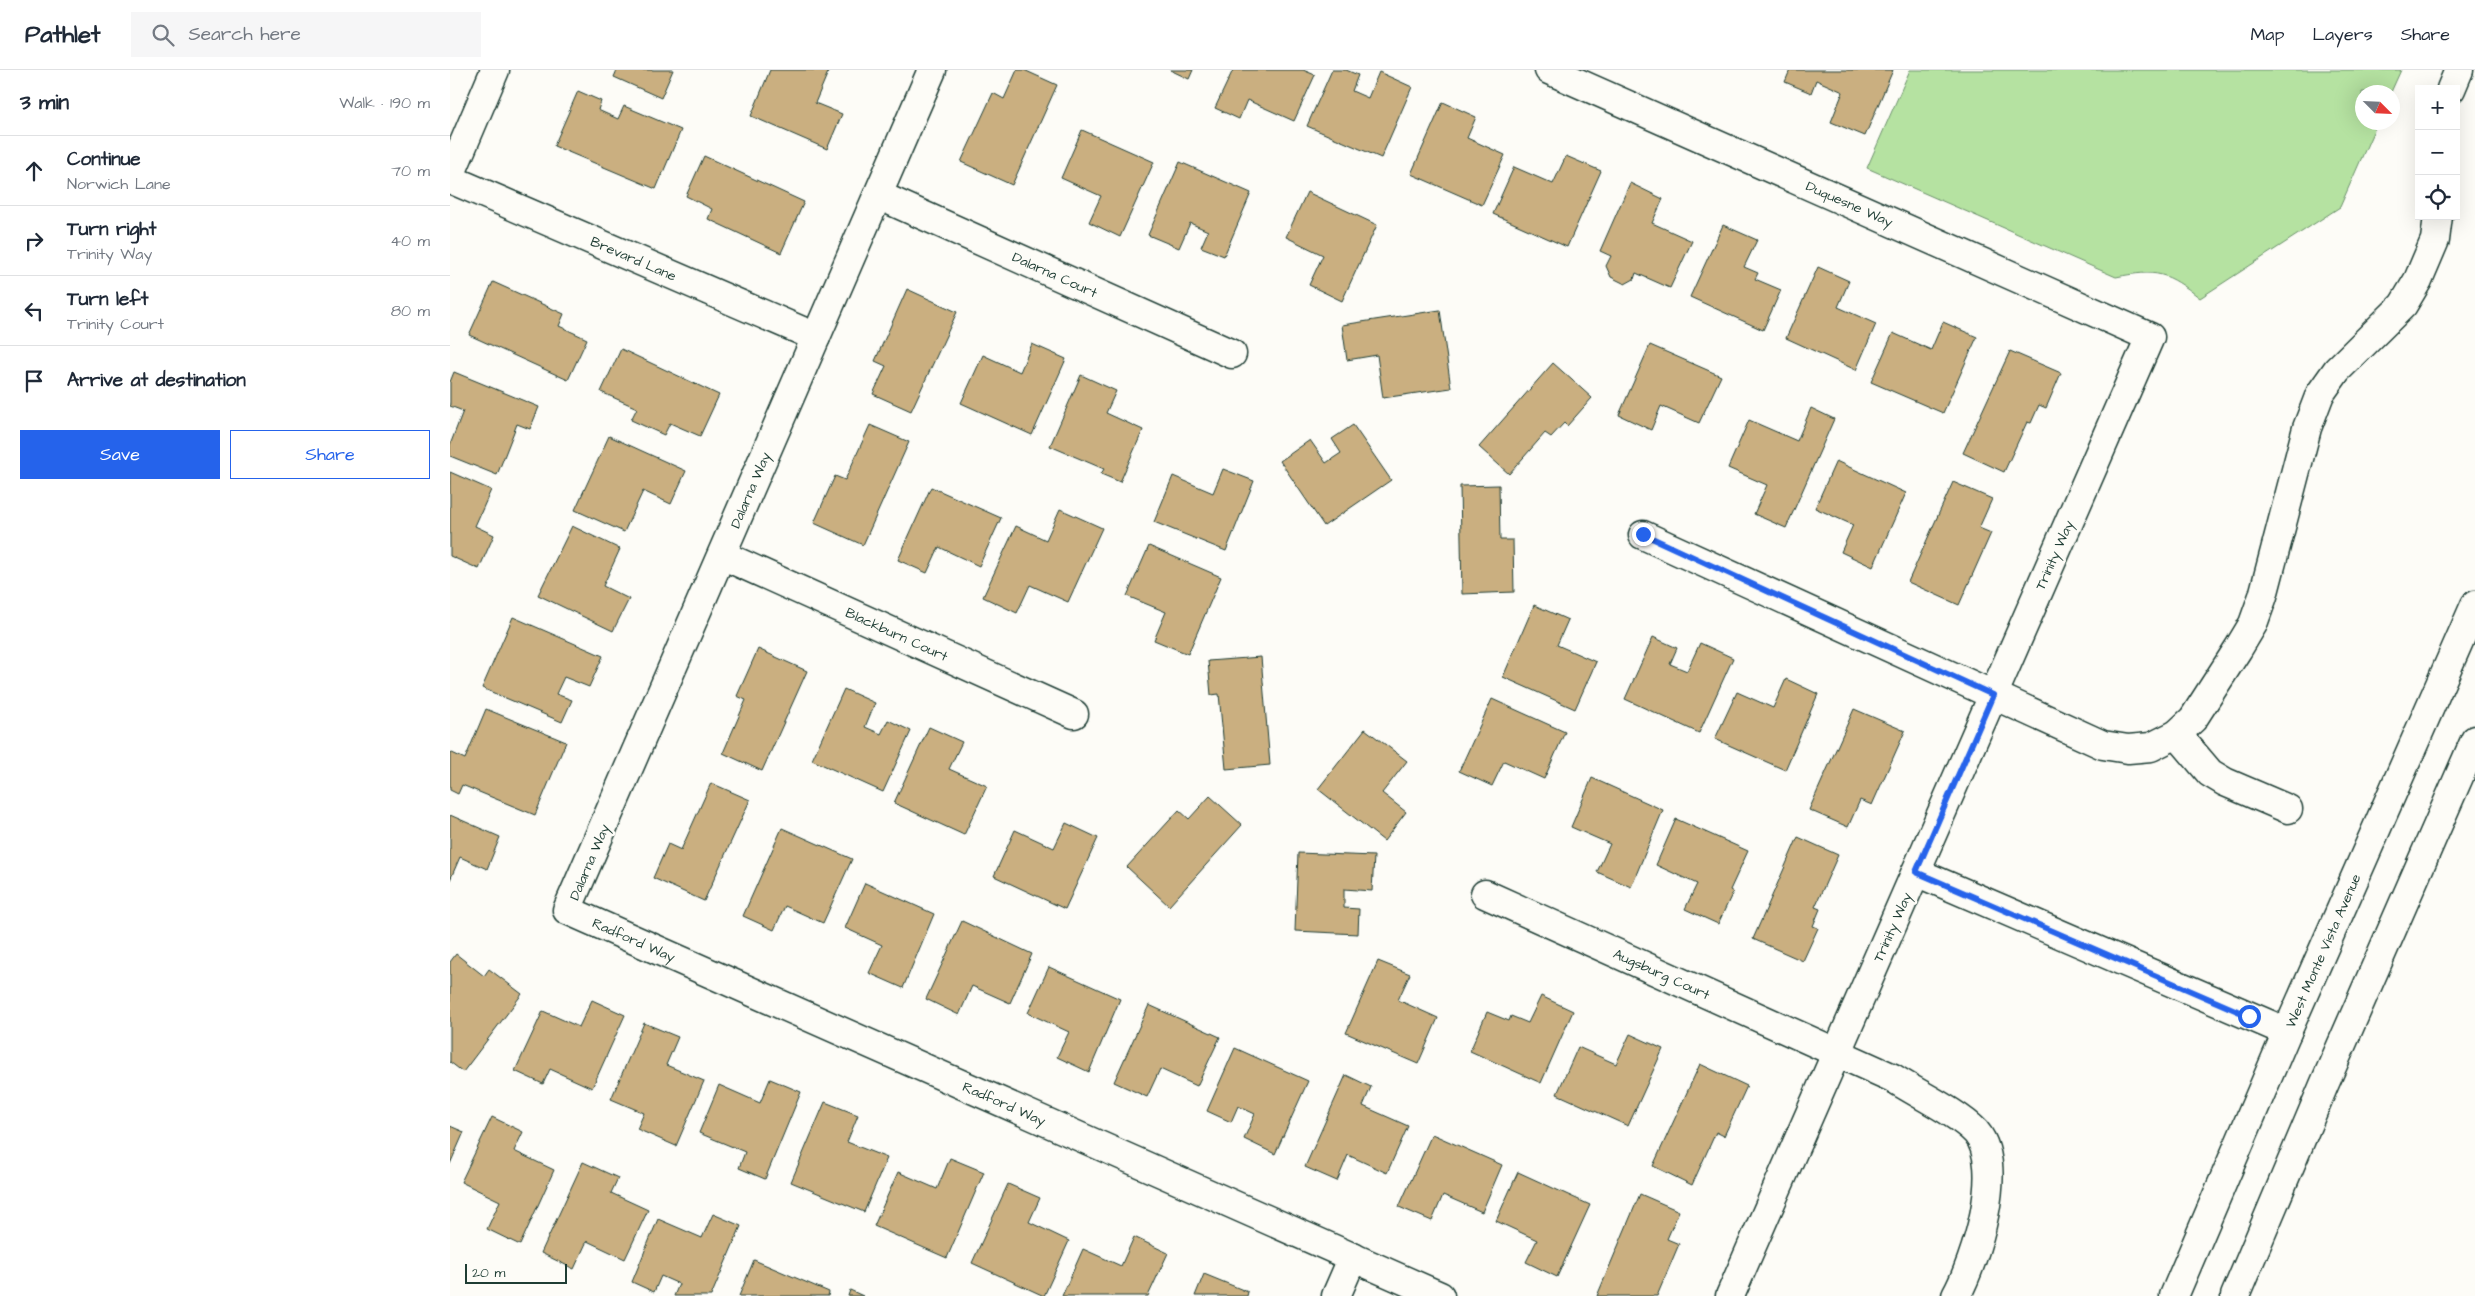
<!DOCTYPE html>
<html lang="en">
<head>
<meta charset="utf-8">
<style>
  body { margin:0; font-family:"Architects Daughter",sans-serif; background:#f6f6f7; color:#1f2937 }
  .controls { position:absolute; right:15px; top:15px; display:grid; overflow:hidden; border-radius:0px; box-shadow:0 5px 20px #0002 }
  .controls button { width:45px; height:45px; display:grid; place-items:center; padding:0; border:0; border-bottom:1px solid #e0e1e3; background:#fff; color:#1f2937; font:25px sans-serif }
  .compass { position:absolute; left:1905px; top:15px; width:45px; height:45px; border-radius:50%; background:#fff; box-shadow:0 5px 20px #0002; rotate:114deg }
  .scale { position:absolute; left:15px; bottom:12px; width:102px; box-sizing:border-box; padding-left:5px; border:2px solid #1f3d34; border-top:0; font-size:14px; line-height:18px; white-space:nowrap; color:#1f3d34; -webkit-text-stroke:4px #fdfcf7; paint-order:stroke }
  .stop { position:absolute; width:15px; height:15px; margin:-11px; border:4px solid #2563eb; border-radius:50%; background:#fff }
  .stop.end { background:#2563eb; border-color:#fff; box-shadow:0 1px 5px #0008 }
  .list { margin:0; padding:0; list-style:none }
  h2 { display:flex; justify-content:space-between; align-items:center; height:65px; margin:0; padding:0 20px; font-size:21px }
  h2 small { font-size:16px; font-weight:400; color:#747a83 }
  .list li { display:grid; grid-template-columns:32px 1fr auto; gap:15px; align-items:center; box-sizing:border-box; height:70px; padding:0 20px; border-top:1px solid #e0e1e3 }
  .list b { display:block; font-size:19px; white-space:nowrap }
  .list p { margin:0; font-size:16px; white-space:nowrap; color:#747a83 }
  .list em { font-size:16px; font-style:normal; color:#747a83 }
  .actions { display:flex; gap:10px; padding:15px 20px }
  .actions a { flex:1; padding:11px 0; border:1px solid #2563eb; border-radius:0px; text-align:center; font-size:18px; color:#2563eb }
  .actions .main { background:#2563eb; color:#fff }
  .icon { flex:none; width:28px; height:28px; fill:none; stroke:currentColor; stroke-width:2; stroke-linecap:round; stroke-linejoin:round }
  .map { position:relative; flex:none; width:2025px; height:1226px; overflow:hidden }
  header { display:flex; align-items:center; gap:30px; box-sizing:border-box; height:70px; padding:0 25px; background:#fff; border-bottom:1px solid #e0e1e3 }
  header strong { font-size:24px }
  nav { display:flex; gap:28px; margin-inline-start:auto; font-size:18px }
  .search { width:350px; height:45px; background:#f6f6f7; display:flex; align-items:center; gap:12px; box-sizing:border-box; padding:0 18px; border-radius:0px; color:#747a83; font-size:19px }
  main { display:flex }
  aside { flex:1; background:#fff }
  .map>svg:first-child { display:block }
  .green { fill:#b5e2a1; stroke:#6a906a }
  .building { fill:#caaf80; stroke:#1f3d34 }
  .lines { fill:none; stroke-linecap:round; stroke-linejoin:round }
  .minor-casing { stroke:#1f3d34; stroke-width:31 }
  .secondary-casing { stroke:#1f3d34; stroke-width:31 }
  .minor { stroke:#fdfcf7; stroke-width:28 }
  .secondary { stroke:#fdfcf7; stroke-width:28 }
  .route { stroke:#2563eb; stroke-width:6 }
  .labels { text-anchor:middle; stroke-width:5; stroke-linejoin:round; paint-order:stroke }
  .street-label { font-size:14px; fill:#1f3d34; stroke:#fdfcf7 }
</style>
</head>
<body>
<header>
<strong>Pathlet</strong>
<div class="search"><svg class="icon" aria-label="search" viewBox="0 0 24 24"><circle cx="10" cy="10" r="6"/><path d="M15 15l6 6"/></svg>Search here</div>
<nav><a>Map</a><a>Layers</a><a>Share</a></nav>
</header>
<main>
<aside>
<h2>3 min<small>Walk · 190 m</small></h2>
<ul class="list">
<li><svg class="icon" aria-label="ahead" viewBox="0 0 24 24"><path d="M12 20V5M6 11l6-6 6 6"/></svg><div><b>Continue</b><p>Norwich Lane</p></div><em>70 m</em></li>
<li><svg class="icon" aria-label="right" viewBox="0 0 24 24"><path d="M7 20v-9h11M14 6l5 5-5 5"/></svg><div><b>Turn right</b><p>Trinity Way</p></div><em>40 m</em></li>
<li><svg class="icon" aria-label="left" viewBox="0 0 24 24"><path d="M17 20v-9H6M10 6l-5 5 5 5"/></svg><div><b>Turn left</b><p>Trinity Court</p></div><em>80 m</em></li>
<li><svg class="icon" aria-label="arrive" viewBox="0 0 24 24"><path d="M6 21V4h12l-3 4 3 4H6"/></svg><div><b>Arrive at destination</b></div></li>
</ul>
<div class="actions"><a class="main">Save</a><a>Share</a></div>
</aside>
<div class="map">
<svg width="2025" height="1226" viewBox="0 0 2025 1226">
  <rect width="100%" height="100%" fill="#fdfcf7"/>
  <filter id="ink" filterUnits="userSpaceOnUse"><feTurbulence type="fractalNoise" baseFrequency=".02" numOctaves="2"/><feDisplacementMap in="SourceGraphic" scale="10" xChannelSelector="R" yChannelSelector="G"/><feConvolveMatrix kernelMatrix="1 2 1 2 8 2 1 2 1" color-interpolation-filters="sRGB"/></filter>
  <g filter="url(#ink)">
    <path class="green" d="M1460,0H1951L1941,22H1912V52L1927,53L1890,137L1750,228C1717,202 1707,199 1666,207L1417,98Z"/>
    <path class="building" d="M167,0H223L211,28L164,7Z
      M320,0H379L365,33L392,44L377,79L301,46Z
      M567,0H574L607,15L562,115L511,92L543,23L554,29Z
      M720,0H743L739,9Z
      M783,0H853L865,5L844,51L797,30L789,49L765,38Z
      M882,0H896L908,5L902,21L918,28L929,2L962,17L931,88L857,56Z
      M1340,0H1443L1415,66L1381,52L1393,22L1366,10L1361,23L1335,12Z
      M128,21L151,31L148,40L168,49L174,36L231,60L206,119L104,76Z
      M993,32L1026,47L1017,68L1055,85L1032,135L961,104Z
      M632,60L704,92L670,167L639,152L651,126L611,108Z
      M254,86L354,132L331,183L258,149L262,139L236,126Z
      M1116,86L1151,101L1117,177L1043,144L1064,97L1103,114Z
      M730,92L801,123L774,186L751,177L758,161L740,153L729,178L698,165Z
      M1180,113L1213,129L1202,153L1242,171L1220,218L1186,203L1184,209L1175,214L1161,207L1156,196L1161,186L1150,181Z
      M857,122L927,155L892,231L859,215L873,185L836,167Z
      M1273,155L1307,170L1294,197L1308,203L1305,209L1331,220L1313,260L1240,227Z
      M1368,197L1399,211L1388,237L1426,254L1406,300L1336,268Z
      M43,212L114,244L109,256L137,269L118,310L19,265Z
      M457,219L507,242L461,341L423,324L436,296L425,291Z
      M990,240L1001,318L933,328L927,285L897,290L892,255Z
      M1493,252L1527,267L1493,343L1421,312L1443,263L1481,280Z
      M582,274L616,289L582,365L511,333L533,285L570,302Z
      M1200,275L1271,306L1249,353L1211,336L1201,360L1169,345Z
      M171,279L269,325L250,366L220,353L214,365L181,350L187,338L151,322Z
      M1560,281L1611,303L1596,338L1589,335L1581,353L1577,352L1554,402L1513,383Z
      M1103,293L1142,328L1117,356L1114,353L1101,367L1095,363L1059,404L1029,377Z
      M4,302L89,337L80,359L67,354L47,405L0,386V375L13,341L0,336V312Z
      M631,305L666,321L656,343L693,360L670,412L651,404L654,399L600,376Z
      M1361,338L1384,349L1336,458L1304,444L1317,415L1278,398L1299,350L1347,371Z
      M420,355L459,372L413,475L364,453L385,406L395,410Z
      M903,355L941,410L874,456L830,391L860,370L876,393L891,383L882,369Z
      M159,366L236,401L221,434L193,421L174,462L125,440Z
      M1386,391L1456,423L1423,497L1391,482L1403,455L1365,438Z
      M773,399L804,411L776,481L704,452L723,406L763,423Z
      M0,402L41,420L25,456L44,465L29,499L0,486Z
      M1503,412L1542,429L1529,458L1541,463L1509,535L1458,512Z
      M1049,415L1050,470H1063L1064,522L1012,524L1010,416Z
      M481,417L551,448L529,496L489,477L477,503L448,490Z
      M610,439L652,458L618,532L580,515L567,543L533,527L566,456L596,470Z
      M122,456L170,479L153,516L179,529L163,561L88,525Z
      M699,476L771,507L738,584L704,570L716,542L677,526Z
      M1084,535L1118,550L1107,575L1146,592L1125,639L1053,607Z
      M63,547L153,586L139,617L114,607L106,624L122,630L112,652L32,618Z
      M1203,567L1227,578L1220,594L1237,601L1250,573L1283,588L1249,663L1175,629Z
      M308,579L357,601L312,701L273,683L296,630L287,626Z
      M811,587L820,695L776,699L769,624L761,625L758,591Z
      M1336,609L1368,624L1335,700L1265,669L1287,622L1323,638Z
      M394,619L425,633L415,657L431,664L438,650L461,661L433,722L362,690Z
      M1042,629L1115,662L1094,709L1054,691L1042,716L1009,701Z
      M36,639L116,672L85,745L12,715L8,724L0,720V682L15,689Z
      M1404,639L1455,661L1422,735L1410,730L1398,757L1359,740Z
      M479,657L512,672L499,699L537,716L514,765L444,733Z
      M915,659L957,691L932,723L956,742L934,771L868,719Z
      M1142,708L1213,740L1181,817L1147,802L1160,774L1121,757Z
      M261,713L300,730L254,831L203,808L218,774L231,780Z
      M760,726L792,755L719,836L677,797L729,740L739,749Z
      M0,745L50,767L37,799L10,787L0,810Z
      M1226,749L1298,781L1280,820L1283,822L1268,854L1235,839L1247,814L1206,795Z
      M616,753L648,768L615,839L544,806L565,760L604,778Z
      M332,758L402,789L373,853L335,836L324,860L293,846Z
      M1348,767L1388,785L1365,837L1370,839L1363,856L1368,858L1353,891L1303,869Z
      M848,783L924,786L922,821L894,819V838L909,839L908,864L845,861Z
      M415,813L484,844L453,918L419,903L432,875L395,858Z
      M512,851L582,884L560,933L522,916L509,945L476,929Z
      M6,884L34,906L39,899L72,924L13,1002L0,992V892Z
      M928,891L960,904L948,930L988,948L968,994L896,963Z
      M599,897L670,929L639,1002L607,987L619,962L578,943Z
      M1091,926L1123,941L1091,1013L1020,981L1037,942L1059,951L1061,946L1078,953Z
      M142,930L175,945L142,1018L100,999L93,1014L65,1001L93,941L129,957Z
      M699,935L770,967L747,1016L710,999L697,1027L664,1012Z
      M194,953L228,967L216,995L254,1011L226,1076L187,1059L194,1043L161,1029Z
      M1180,964L1213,979L1178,1056L1107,1024L1128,977L1166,994Z
      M785,978L858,1011L825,1084L794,1069L805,1044L788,1036L781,1052L757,1041Z
      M1250,994L1297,1016L1274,1066L1266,1062L1242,1115L1203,1096Z
      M896,1005L921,1017L913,1036L958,1056L937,1103L898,1085L887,1111L855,1097Z
      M320,1009L351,1022L315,1109L289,1098L295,1082L249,1063L269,1015L310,1033Z
      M375,1032L408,1045L397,1072L437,1088L414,1142L341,1112Z
      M42,1047L73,1062L64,1081L104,1100L70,1175L37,1159L50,1131L11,1112Z
      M0,1056L14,1062L0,1094Z
      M982,1064L1052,1095L1032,1142L993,1125L982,1151L949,1137Z
      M500,1088L534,1102L497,1188L424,1156L448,1102L487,1119Z
      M133,1092L168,1108L161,1123L198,1140L175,1189L137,1171L124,1199L91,1183Z
      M1068,1102L1140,1135L1107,1207L1076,1192L1087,1170L1046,1151Z
      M558,1114L590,1128L579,1152L619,1171L594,1226L522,1193Z
      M1190,1124L1229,1141L1217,1169L1229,1174L1207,1226H1147Z
      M263,1144L291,1156L261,1226H224L229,1214L211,1206L204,1222L182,1212L208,1149L252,1168Z
      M684,1167L718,1183L698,1226H612L633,1179L671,1196Z
      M304,1190L379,1222L378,1226H289Z
      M754,1204L798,1222L797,1226H745Z
      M400,1220L413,1226H398Z"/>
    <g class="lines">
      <defs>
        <g id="minor">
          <path id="s1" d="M482,0L117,840L990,1226"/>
          <path id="s2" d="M1099,0L1700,267L1280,1226"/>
          <path d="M2001,19L2009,0"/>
          <path d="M0,106L45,0"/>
          <path id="s3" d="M0,109L366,267"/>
          <path id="s4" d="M428,125L782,284"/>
          <path d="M1193,465L1653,675L1678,679L1701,677L1727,664L1743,649L1788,579L1803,554L1813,526L1857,358L1870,324L1887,300L1953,235L1968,210L1985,170L1988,146"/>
          <path id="s5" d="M272,485L624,644"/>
          <path d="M1727,664L1760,703L1775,712L1838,739"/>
          <path d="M1466,802L1837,962"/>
          <path id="s6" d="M1035,824L1443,1008C1466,1023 1508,1043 1526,1062C1556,1097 1525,1191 1506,1226"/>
          <path d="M886,1226L903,1187"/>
        </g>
        <g id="secondary">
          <path id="s7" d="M1724,1226L1837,962L2025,535"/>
          <path d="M1785,1226L1874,1015L2025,670"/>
        </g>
      </defs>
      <use href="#minor" class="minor-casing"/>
      <use href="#secondary" class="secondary-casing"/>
      <use href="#minor" class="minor"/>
      <use href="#secondary" class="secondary"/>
    </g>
  </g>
  <g class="lines" filter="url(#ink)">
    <path class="route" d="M1193,464L1543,625L1466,802L1799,946"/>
  </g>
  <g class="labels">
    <g class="street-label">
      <text dy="5" stroke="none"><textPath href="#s2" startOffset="329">Duquesne Way</textPath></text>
      <text dy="5" stroke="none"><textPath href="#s3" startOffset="200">Brevard Lane</textPath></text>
      <text dy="5" stroke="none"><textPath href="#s4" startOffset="194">Dalarna Court</textPath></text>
      <text transform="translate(300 420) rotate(-67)" y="5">Dalarna Way</text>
      <text transform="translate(1604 485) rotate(-66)" y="5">Trinity Way</text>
      <text dy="5" stroke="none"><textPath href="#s5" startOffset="192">Blackburn Court</textPath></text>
      <text transform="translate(139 792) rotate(-67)" y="5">Dalarna Way</text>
      <text transform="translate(1442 857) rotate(-66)" y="5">Trinity Way</text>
      <text dy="5" stroke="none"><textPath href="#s1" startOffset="989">Radford Way</textPath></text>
      <text dy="5" stroke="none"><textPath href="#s7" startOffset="376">West Monte Vista Avenue</textPath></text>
      <text dy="5" stroke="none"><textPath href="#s6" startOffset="194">Augsburg Court</textPath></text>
      <text dy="5" stroke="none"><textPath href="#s1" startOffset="1394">Radford Way</textPath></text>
    </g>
  </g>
</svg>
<div class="controls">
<button>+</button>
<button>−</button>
<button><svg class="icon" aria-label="locate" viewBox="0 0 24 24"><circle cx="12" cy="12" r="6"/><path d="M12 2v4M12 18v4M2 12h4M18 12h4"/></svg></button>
</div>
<svg class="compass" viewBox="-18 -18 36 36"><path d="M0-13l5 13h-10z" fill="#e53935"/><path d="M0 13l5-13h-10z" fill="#747a83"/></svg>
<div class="scale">20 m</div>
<div class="stop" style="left:1799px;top:946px"></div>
<div class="stop end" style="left:1193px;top:464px"></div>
</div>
</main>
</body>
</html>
